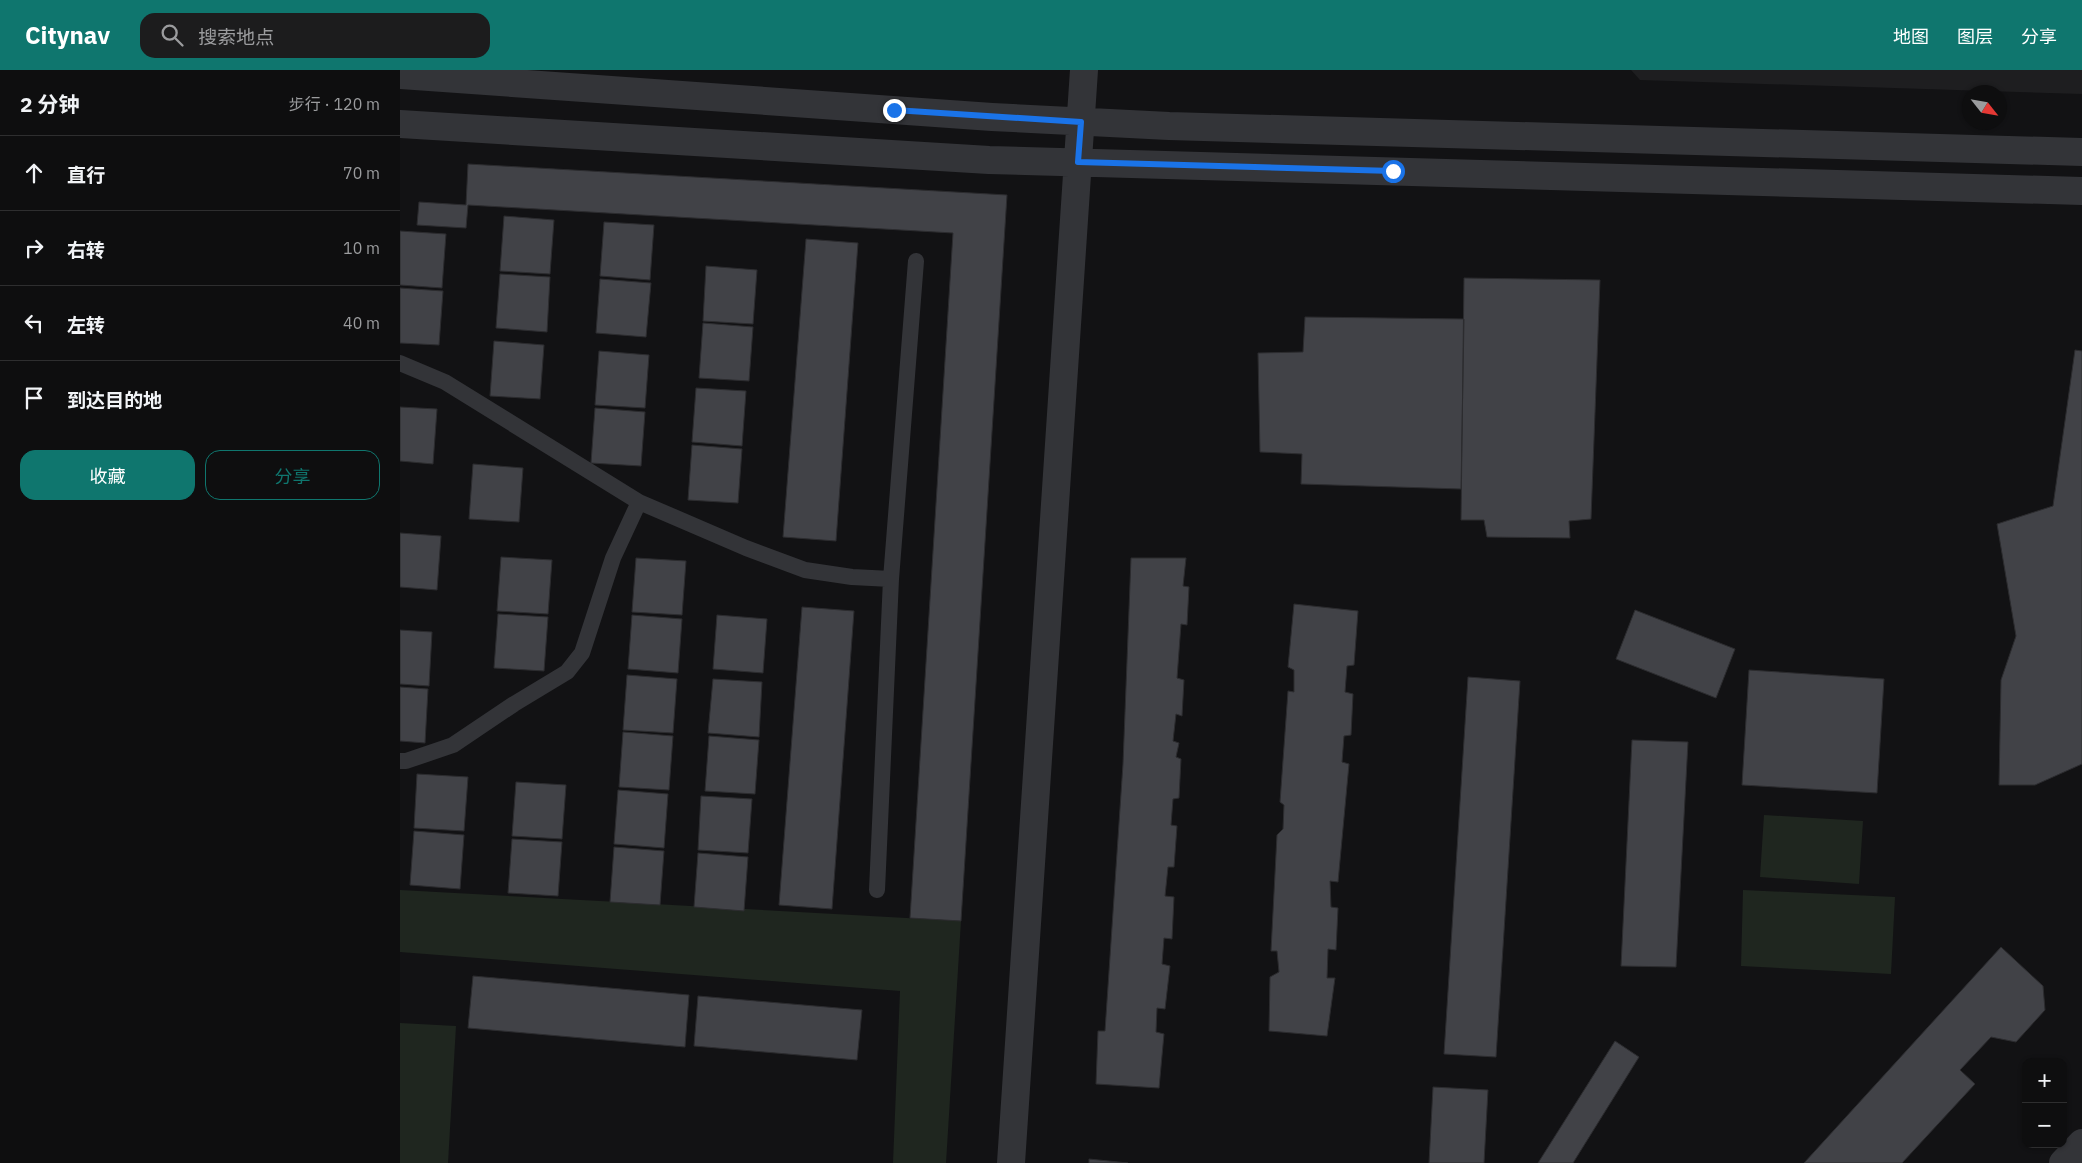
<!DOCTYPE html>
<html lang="zh">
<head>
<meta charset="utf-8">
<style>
  body { margin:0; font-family:"IBM Plex Sans","Noto Sans SC",sans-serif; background:#1c1c1d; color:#f1f3f6 }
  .controls { position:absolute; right:15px; bottom:15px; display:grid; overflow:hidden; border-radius:10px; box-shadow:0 1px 4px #0004 }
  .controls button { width:45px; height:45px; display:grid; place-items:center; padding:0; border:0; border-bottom:1px solid #2e2e2f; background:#0e0e0f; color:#f1f3f6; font:25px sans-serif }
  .compass { position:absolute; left:1562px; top:15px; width:45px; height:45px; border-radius:50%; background:#0e0e0f; box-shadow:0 1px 4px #0004; rotate:121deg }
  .stop { position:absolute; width:15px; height:15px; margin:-11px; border:4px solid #1a73e8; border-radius:50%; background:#fff }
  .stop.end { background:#1a73e8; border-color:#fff; box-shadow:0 1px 5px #0008 }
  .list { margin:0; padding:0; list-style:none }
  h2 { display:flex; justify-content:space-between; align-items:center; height:65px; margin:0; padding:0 20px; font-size:21px }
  h2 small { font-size:16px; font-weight:400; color:#9b9c9e }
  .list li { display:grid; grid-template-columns:32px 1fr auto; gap:15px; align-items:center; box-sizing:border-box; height:75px; padding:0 20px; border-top:1px solid #2e2e2f }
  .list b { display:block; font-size:19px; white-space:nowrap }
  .list em { font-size:16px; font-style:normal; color:#9b9c9e }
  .actions { display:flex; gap:10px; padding:15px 20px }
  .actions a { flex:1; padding:11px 0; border:1px solid #0f766e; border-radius:15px; text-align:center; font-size:18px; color:#0f766e }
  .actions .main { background:#0f766e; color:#fff }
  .icon { flex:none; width:28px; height:28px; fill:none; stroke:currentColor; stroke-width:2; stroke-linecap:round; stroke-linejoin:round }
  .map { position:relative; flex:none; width:1682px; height:1093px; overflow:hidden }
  header { display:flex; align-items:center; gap:30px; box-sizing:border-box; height:70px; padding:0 25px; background:#0f766e; color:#fff }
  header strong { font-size:24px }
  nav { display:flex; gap:28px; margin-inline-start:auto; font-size:18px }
  .search { width:350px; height:45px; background:#1c1c1d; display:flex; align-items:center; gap:12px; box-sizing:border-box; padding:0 18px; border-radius:15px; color:#9b9c9e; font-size:19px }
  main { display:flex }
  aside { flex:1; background:#0e0e0f }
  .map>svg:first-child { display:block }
  .built { fill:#1e1e20 }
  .green { fill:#1f261f }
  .building { fill:#414247; stroke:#2c2c2f }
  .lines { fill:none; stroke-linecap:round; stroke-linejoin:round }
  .service { stroke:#333438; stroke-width:16 }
  .tertiary { stroke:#333438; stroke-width:28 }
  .route { stroke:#1a73e8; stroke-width:6 }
</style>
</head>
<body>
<header>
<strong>Citynav</strong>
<div class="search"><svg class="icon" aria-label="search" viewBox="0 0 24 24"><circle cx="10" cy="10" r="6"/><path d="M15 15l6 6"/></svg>搜索地点</div>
<nav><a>地图</a><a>图层</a><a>分享</a></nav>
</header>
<main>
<aside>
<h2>2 分钟<small>步行 · 120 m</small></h2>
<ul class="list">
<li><svg class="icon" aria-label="ahead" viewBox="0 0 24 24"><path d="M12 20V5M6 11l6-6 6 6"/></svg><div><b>直行</b></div><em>70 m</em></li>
<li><svg class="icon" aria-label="right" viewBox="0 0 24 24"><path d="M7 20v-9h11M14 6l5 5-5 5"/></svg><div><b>右转</b></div><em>10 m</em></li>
<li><svg class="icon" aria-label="left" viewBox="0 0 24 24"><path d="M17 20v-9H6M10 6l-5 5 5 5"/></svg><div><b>左转</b></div><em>40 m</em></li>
<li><svg class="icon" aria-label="arrive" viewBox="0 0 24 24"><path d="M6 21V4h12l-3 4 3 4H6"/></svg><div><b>到达目的地</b></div></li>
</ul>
<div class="actions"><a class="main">收藏</a><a>分享</a></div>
</aside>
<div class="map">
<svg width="1682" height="1093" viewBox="0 0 1682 1093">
  <rect width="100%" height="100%" fill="#121214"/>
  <path class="built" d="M1231,0H1682V24L1240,10Z"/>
  <path class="green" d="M1364,745L1463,751L1459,814L1360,807Z
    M0,820L561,851L546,1093H493L500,921L0,882Z
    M1343,820L1495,827L1491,904L1341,896Z
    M0,953L56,956L48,1093H0Z"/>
  <path class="building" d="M68,94L607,125L561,851L510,848L553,163L68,135L66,158L17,155L19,132L66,135Z
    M104,146L154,150L150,204L100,201Z
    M204,152L254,155L250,210L200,206Z
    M0,161L46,164L42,218L0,215Z
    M406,169L458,173L436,471L383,467Z
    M306,196L357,200L353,254L303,251Z
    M100,204L150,207L147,262L96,258Z
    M1064,208L1200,210L1191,449L1169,451L1170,468L1087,467L1084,450H1061Z
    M200,209L251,213L246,267L196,263Z
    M0,218L43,221L39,275L0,273Z
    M905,247L1064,249L1061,419L901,414L902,384L860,382L858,283L903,282Z
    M303,253L353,257L349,311L299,308Z
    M94,271L144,275L140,329L90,326Z
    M1675,280L1682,281V694L1635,715H1599L1601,610L1616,566L1597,454L1653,436Z
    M199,281L249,285L245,338L195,335Z
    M296,318L346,321L342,376L292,372Z
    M0,337L37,339L33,394L0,391Z
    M195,338L245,342L241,396L191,393Z
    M292,375L342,379L338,433L288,430Z
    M73,394L123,398L119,452L69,449Z
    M0,463L41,466L37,520L0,517Z
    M101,487L152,490L148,544L97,541Z
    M236,488L286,491L282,545L232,542Z
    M731,488H786L783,516L789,517L787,555L781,554L777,608L784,610L782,646L776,644L773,671L779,673L776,687L781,689L779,728L773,729L771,755L777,756L774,797H768L765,826L774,827L772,869L764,868L762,894L770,896L765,939L757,938L756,962L764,964L759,1018L696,1014L698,961H705L723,694Z
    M894,534L958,541L954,595L947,596L945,622L953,624L951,665L944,666L942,692L949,694L938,812L930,811L931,837L938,838L936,880L928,879L927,908H935L927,966L869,961L870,907L879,902L877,881H871L877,765L883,759L884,735L880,732L888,621L894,622V600L888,597Z
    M402,537L454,541L432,839L379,835Z
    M1235,540L1335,579L1316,628L1216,589Z
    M98,544L148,547L144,601L94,598Z
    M232,545L282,549L278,603L228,599Z
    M317,545L367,549L363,603L313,599Z
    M0,560L32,562L29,616L0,614Z
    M1349,600L1484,609L1477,723L1342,715Z
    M227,605L277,609L273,663L223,660Z
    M1068,607L1120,611L1096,987L1044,984Z
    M313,609L362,612L359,667L308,663Z
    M0,617L28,619L25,673L0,671Z
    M223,662L273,666L269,720L219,717Z
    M309,666L359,670L355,724L305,721Z
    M1232,670L1288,672L1276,897L1221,896Z
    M17,704L68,707L64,761L14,758Z
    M116,712L166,715L162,769L112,766Z
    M218,720L268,724L264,778L214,774Z
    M301,726L352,729L348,783L298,780Z
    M14,761L64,765L60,819L10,815Z
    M112,769L162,772L158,826L108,823Z
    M214,777L264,781L260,835L210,832Z
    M298,783L348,787L344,841L294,837Z
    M1601,877L1643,916L1645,940L1616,972L1591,967L1560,1000L1575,1014L1502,1093H1404Z
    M73,906L289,925L285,977L68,958Z
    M298,926L462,940L457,990L294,976Z
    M1215,971L1239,987L1173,1093H1138Z
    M1033,1017L1088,1020L1084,1093H1029Z
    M689,1089L728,1093H689Z"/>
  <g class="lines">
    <path class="service" d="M0,293L45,312L239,432
      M491,509L516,191
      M0,691H6L53,675L114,634L167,602L182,583L213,488L239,432L346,478L405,500L452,507L491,509L477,820"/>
    <path class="tertiary" d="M0,5L592,47L769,56L1682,82
      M0,54L589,90L1682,121
      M611,1093L684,0
      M1663,1093L1682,1073"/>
  </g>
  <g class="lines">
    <path class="route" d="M494,40L681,52L678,92L993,101"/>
  </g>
</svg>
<div class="controls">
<button>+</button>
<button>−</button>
</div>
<svg class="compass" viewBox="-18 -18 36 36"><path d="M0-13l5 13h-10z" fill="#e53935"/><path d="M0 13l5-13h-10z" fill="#9b9c9e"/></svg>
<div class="stop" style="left:993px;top:101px"></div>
<div class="stop end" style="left:494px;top:40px"></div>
</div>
</main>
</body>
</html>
